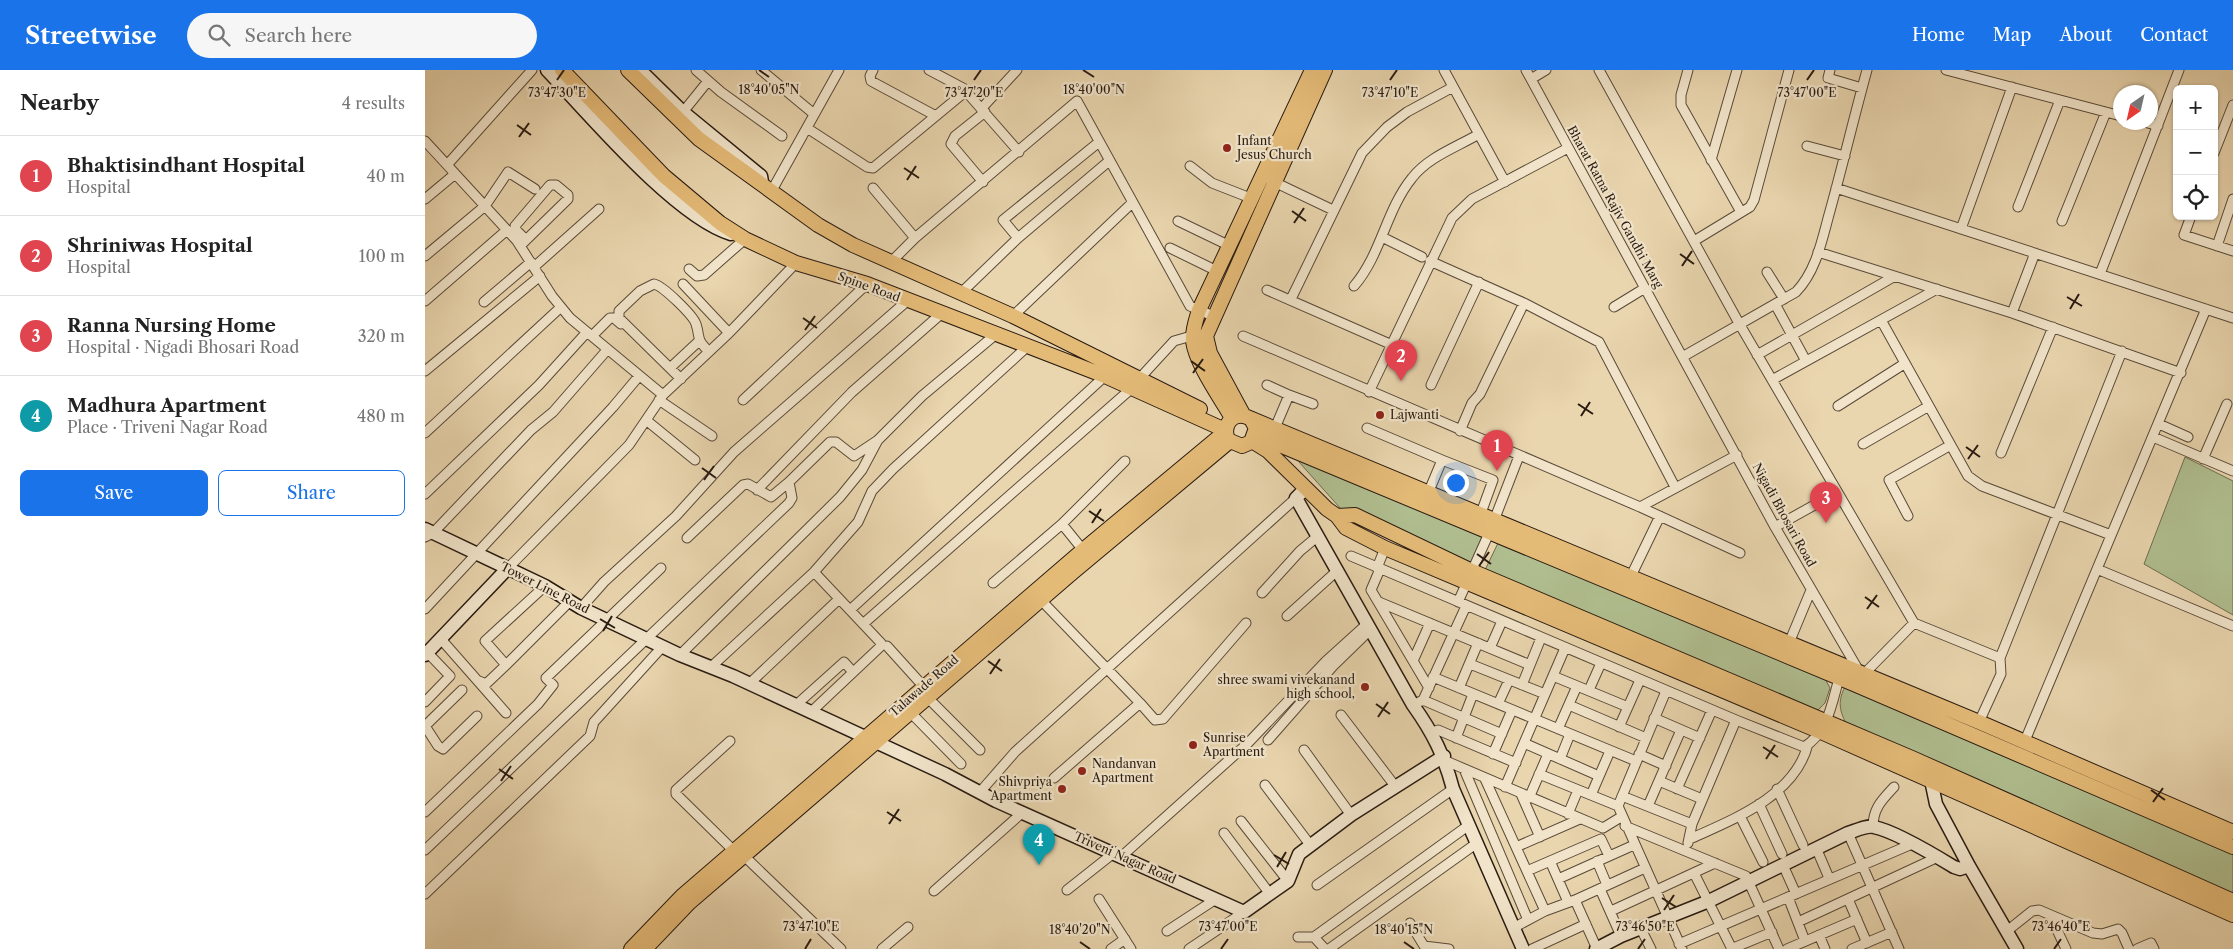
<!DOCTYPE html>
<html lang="en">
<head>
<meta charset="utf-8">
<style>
  body { margin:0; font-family:"Libre Caslon Text",serif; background:#f6f6f6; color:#222 }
  .controls { position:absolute; right:15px; top:15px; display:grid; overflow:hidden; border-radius:8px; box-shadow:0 1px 4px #0004 }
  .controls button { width:45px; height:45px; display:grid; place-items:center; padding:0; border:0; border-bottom:1px solid #e0e0e0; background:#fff; color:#222; font:25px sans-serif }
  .compass { position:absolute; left:1688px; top:15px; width:45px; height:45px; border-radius:50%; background:#fff; box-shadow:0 1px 4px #0004; rotate:214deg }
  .you { position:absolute; left:1030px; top:412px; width:18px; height:18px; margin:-12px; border:4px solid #fff; border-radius:50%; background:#1a73e8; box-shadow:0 0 0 8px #1a73e833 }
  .badge { display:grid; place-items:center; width:32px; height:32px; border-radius:50%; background:#1a73e8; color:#fff; font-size:16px; font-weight:700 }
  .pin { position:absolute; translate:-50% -41px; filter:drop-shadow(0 1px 2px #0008) }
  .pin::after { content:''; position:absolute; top:26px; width:18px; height:15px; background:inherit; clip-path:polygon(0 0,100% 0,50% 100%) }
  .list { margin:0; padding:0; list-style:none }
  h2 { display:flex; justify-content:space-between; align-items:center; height:65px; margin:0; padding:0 20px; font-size:21px }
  h2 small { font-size:16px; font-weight:400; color:#767676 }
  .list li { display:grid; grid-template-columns:32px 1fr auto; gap:15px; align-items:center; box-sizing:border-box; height:80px; padding:0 20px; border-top:1px solid #e0e0e0 }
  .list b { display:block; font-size:19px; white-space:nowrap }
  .list p { margin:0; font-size:16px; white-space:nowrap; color:#767676 }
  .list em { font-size:16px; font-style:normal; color:#767676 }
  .actions { display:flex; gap:10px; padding:15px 20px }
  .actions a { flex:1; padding:11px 0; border:1px solid #1a73e8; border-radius:8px; text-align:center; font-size:18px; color:#1a73e8 }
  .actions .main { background:#1a73e8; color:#fff }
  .icon { flex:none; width:28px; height:28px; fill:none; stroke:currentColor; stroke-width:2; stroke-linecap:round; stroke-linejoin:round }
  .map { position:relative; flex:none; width:1808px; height:879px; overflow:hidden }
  header { display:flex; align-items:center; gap:30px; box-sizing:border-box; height:70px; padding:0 25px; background:#1a73e8; color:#fff }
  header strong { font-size:24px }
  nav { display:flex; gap:28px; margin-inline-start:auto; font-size:18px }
  .search { width:350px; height:45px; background:#f6f6f6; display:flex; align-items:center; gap:12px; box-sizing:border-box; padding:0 18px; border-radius:28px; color:#767676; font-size:19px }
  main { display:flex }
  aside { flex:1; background:#fff }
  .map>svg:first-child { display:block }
  .green { fill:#b0be8f; stroke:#6c6c50 }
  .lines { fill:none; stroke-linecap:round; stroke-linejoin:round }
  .street-casing { stroke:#594a38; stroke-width:11 }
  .secondary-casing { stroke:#291b11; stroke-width:15 }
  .primary-casing { stroke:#291b11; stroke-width:16 }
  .street { stroke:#f1e4ca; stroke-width:9 }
  .secondary { stroke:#f1e4ca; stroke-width:12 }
  .primary { stroke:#e4ba77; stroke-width:14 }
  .ticks { fill:none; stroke:#291b11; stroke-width:2 }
  .poi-dot { fill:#8f2418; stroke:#f1e4ca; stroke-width:2 }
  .labels { text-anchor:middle; stroke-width:4.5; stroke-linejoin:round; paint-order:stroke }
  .poi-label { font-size:12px; fill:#291b11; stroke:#f1e4ca; text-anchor:start }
  .street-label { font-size:12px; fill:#291b11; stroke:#f1e4ca }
  .ticks-label { font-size:12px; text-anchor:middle; fill:#291b11; stroke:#f1e4ca; stroke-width:4.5; stroke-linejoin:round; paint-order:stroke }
</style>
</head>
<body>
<header>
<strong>Streetwise</strong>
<div class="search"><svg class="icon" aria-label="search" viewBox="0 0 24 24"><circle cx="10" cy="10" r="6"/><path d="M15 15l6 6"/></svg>Search here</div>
<nav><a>Home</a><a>Map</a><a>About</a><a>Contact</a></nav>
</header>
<main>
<aside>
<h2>Nearby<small>4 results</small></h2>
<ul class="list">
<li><span class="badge" style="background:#e0444e">1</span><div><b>Bhaktisindhant Hospital</b><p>Hospital</p></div><em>40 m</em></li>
<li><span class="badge" style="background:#e0444e">2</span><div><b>Shriniwas Hospital</b><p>Hospital</p></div><em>100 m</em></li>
<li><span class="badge" style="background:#e0444e">3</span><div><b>Ranna Nursing Home</b><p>Hospital · Nigadi Bhosari Road</p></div><em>320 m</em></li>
<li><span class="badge" style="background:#0f9aa8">4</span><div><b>Madhura Apartment</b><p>Place · Triveni Nagar Road</p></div><em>480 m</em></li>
</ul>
<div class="actions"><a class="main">Save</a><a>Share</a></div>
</aside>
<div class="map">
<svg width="1808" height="879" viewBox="0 0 1808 879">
  <rect width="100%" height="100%" fill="#e9d5ae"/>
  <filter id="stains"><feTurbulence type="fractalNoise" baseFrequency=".004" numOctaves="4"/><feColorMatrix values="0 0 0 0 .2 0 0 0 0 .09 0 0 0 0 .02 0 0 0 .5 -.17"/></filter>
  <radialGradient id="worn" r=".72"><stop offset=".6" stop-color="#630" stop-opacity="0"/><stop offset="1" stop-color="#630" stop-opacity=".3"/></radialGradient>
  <path class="green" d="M873,385L1059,462L1045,495L916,439L874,392Z
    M1760,387L1808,411V545L1719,494Z
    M1074,471L1398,605L1405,618L1400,633L1392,641L1060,500Z
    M1421,615L1808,781V828L1423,657C1414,641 1412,631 1421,615Z"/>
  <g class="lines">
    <defs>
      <path id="street" d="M271,0L296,22L357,66
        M336,0L389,44
        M448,0L445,6L446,11L511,46
        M504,0L538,18L594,82
        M1019,0L1080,112
        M1101,0L1350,457L1434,601
        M1174,0L1315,255L1489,553L1575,588
        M1263,0L1256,25V35L1316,142
        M1405,0L1403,8L1437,18
        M1521,0L1696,46
        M1106,9L1121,0
        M556,39L592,0
        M258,42L283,11
        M1720,52L1733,56
        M382,58L442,97L448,98L541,21
        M0,71L92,171L127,226L145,248L238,325
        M1382,76L1420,86
        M1789,83L1808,35
        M1286,90L1312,0
        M22,95L107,0
        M765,96L787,113L828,129
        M845,110L908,140
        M558,112L526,74L530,66L560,42
        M448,118L490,168
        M1411,118L1808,248
        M346,122L414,0
        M0,129L30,104
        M1593,137L1635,30
        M1766,146L1759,165L1808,181
        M753,151L805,176
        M1637,151L1681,42
        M1536,159L1587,17
        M957,167L997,187
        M593,168L578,150L674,72
        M1269,171L1325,137L1329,130L1364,0
        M95,176L100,171L143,129V125L131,115H125L90,156V159L101,170
        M1792,176L1808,129
        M745,178L792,201
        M1393,182L1587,243L1756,303
        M0,186L60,136L83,102L110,119
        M1005,191L1099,233L1174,272L1250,417
        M465,193L490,168L652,31L765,236L788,246
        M109,197L174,139
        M264,199L272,206L279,205L320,169
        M1342,202L1359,229
        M1675,204L1754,0
        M258,214L304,263
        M929,216C956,185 961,140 987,108C1003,87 1032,77 1054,64
        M842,220L965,274
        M536,223L593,168L684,91
        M866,229L937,83L962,57L982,42L1028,17
        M0,231L82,160
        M59,232L106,192
        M1350,234L1381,291
        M1189,237L1220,218
        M1587,243L1610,183
        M588,246L707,133
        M1456,250L1543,406L1557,416L1686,465
        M167,266L185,248H189L196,254
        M818,266L1215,437L1315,483
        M1332,285L1470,206
        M1259,286L1371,222C1392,200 1397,169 1405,141C1418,94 1429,47 1442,0
        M245,298L274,271
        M0,301L115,206
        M256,309L194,248V241L215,221L229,214C238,216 268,245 271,254C276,270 270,267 284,282
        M714,309L749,271L770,265
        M1347,310L1512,219
        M842,315L864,325L850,358
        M1006,315L1054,212
        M944,322L1027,148L1047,129L1143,78
        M864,325L888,334
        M234,330L287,366
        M318,330L442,214
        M1413,336L1479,294
        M221,350L270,390
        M1734,354L1763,367
        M942,358L1017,390
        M1035,361L1047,333L1055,324L1099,233
        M0,363L136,237
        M1728,367L1808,401
        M1438,374L1504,336
        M1576,383L1628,257
        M1778,389L1802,334
        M332,420L427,322L517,243
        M1004,421L1017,390L1068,410L1056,443
        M0,424L114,315L162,262
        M1215,437L1312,385
        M1483,446L1464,410L1524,376
        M637,454L658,480
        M1350,457L1411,423
        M0,467L8,463L106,360L128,342L182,280
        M262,468L318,415L323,414L346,427L364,412
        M926,486L1311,650L1379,677C1404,662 1407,631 1415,605
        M83,498L204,375L238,325L304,263L371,193
        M952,498L960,478
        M955,499L946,520L1004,618
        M1672,499L1808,556
        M1206,506L1235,446
        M568,513L637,454L700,391
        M120,516L60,571L81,595L145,531
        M837,523L875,481L893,466
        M612,526L715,633L629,708
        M954,532L1105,595
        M1033,532L1065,461L1094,386
        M156,538L179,512L251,446L309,382L482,231
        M0,539L188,337L214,306
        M425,540L680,306
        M862,546L913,500
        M438,554L707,318
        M15,568L81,643
        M1364,573L1386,520
        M462,576L499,617
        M1065,578L1077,551
        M255,585L415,427L437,400L453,370L497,326L570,265
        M988,591L1005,553
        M1045,594L1120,624
        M286,597L389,502L433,452L447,421L468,399L603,276
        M1439,604L1489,553
        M1128,606L1203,637
        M1008,607L1211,691
        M54,611L61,614L81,595
        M324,614L414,529
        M1097,615L1116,568
        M1034,618L1053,573
        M37,620L0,656L13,676L18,679L52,646
        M1164,620L1176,593
        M1241,621L1193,736L1257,879
        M502,627L555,680
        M998,630L1077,664
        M0,632L25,606L2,582
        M715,633L730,650L738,649L821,553
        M1073,634L1084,610
        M988,635L998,630L1041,536
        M1144,635L1221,668
        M370,636L419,592L428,602
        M485,642L536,694
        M385,643L456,576V573L389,502
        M916,645L970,716
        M1229,648L1275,668
        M1554,652L1576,604L1575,588L1697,281
        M1194,657L1215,610
        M1133,659L1152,616
        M1008,662L1013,660L1091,693
        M1031,668L1048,624
        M843,670L908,596L946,559
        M305,671L251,720V724L309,781
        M1099,673L1174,706
        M1599,673L1781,239
        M879,680L926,745
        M1068,684L1087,640
        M1214,684L1241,696
        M1135,689L1145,664
        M1021,691L1178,758L1196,747
        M1039,699L1103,850
        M1114,704L1193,736
        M1060,709L1120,841
        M1234,711L1277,729
        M840,715L886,776
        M1080,717L1140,578
        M1252,719L1287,640
        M1352,719L1378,775
        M555,722L590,682L871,428
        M1096,724L1115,767
        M1166,725L1185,681
        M1197,726L1267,754
        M1104,728L1123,684
        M1334,734L1357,784
        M1223,736L1256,660
        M0,742L113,634L128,615L121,608L236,498
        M1143,744L1153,720
        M1315,746L1338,792
        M816,751L863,811
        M1200,756L1321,806L1354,879
        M1448,757C1448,738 1457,730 1469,717
        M799,763L845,824
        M1423,763L1474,879
        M1265,769C1309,749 1370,726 1383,674
        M1263,773L1267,754L1311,650
        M1091,777L1155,749
        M0,780L364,433L367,428L364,412L405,372H411L429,386L453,370
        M1392,780L1404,808
        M315,782L416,879
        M697,786L823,673L901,591L943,553
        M1125,791L1143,832
        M1172,791L1182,815
        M1358,795L1371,824
        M1102,801L1176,769L1184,786
        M1269,803L1307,879
        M1133,809L1209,775
        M892,815L1028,719
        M1175,819L1196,866
        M642,820L690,782
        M509,821L598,742
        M0,824L165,666L169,652L238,576
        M1363,827L1380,871
        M674,829L706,879
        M1423,829L1442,873
        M1150,830L1172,879
        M1186,841L1290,793
        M1625,845L1641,879
        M1373,852L1513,787
        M985,853L999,876L1024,879
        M1090,857L1120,841L1150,830L1220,798
        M1216,859L1226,879
        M742,861L791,829
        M1582,861L1607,841L1614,840L1668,863L1677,864L1693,859L1697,863L1704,879
        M1394,865L1400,879
        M873,867H889L900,879
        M889,867L1044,755
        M1254,874L1487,774
        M457,879L483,857
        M686,879L700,869
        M764,879L819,842
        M904,879L1052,773
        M1107,879L1161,854
        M1306,879L1347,862
        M1362,879L1432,849
        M1427,879L1467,862
        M1712,879L1726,873L1729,879"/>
      <path id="secondary" d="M122,0C164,44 250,147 306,164
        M215,0L258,42L336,106L337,112
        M880,419L871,428L988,635C1008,663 1019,685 1028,719L1098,879
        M0,459L120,516L156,538L255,585L308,606L520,704L571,731L819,842L863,811L874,784L926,745L1019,686
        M0,585L83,498
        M1506,710L1511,734L1544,796L1592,879
        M1171,879L1196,866L1284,831L1423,763C1430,761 1441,755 1449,757C1469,761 1511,786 1529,797L1535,799L1544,796"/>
      <path id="primary" d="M137,0L239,106L295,153L320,169L371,193L442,214L680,306L800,360
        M203,0L274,69L393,155L428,175L588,246L775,339
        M819,346L785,283L781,266L900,0
        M807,348C795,327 771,294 768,271C767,261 771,250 774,240L887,0
        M826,349L831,358L826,372L817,376L803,370C797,355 807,342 822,347L1554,652L1808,762
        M833,366L1429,614L1808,777
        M827,371L843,381L902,439L912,446L930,445L1047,501L1487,688L1808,831
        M912,446L921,458L960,478L1396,662L1808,845
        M206,879L257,826L658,480L800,362
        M220,879L264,833L647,503L805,371"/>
    </defs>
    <use href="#street" class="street-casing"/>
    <use href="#secondary" class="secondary-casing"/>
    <use href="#primary" class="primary-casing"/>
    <use href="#street" class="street"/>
    <use href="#secondary" class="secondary"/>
    <use href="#primary" class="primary"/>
  </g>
  <path class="ticks" d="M334,0L344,7M658,0L669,7M132,10L139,0M549,10L556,0M965,10L972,0M1382,10L1389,0M92,55L106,65M94,67L104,53M479,98L494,108M482,110L491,96M867,141L881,151M869,153L879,138M1255,184L1269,194M1257,196L1267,181M1642,227L1657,236M1645,239L1654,224M378,248L392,258M380,260L390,246M766,291L780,301M768,303L778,289M1153,334L1168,344M1156,346L1165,332M1541,377L1555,387M1543,389L1553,375M277,398L291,408M279,410L289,396M664,441L679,451M667,453L676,439M1052,484L1066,494M1054,496L1064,482M1440,527L1454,537M1442,539L1452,525M175,549L190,558M178,561L187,546M563,591L577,601M565,604L575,589M951,634L965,644M953,647L963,632M1338,677L1353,687M1341,689L1350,675M74,699L88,709M76,711L86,696M1726,720L1740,730M1728,732L1738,718M462,742L476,751M464,754L474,739M849,785L864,794M852,797L861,782M1237,828L1251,837M1239,840L1249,825M655,872L665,879M979,872L989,879M380,879L386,869M796,879L803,869M1213,879L1220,869M1629,879L1636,869"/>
  <g class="poi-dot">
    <circle cx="802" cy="78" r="5"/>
    <circle cx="955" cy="345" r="5"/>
    <circle cx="940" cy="617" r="5"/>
    <circle cx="768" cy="675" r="5"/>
    <circle cx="657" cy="701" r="5"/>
    <circle cx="637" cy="719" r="5"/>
  </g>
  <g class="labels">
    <g class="poi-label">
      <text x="812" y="75">Infant<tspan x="812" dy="14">Jesus Church</tspan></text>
      <text x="965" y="349">Lajwanti</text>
      <text x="930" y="614" text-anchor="end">shree swami vivekanand<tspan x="930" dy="14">high school,</tspan></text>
      <text x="778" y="672">Sunrise<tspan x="778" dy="14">Apartment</tspan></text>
      <text x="667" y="698">Nandanvan<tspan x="667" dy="14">Apartment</tspan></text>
      <text x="627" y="716" text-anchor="end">Shivpriya<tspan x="627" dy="14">Apartment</tspan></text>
    </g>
    <g class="street-label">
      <text transform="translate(1190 137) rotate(61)" y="4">Bharat Ratna Rajiv Gandhi Marg</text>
      <text transform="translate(444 217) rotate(20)" y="4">Spine Road</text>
      <text transform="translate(1359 445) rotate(61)" y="4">Nigadi Bhosari Road</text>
      <text transform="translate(120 518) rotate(27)" y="4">Tower Line Road</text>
      <text transform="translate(499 616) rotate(-41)" y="4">Talawade Road</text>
      <text transform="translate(700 788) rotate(24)" y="4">Triveni Nagar Road</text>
    </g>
  </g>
  <g class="ticks-label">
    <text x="344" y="24">18°40'05"N</text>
    <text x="669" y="24">18°40'00"N</text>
    <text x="132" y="27">73°47'30"E</text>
    <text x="549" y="27">73°47'20"E</text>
    <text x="965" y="27">73°47'10"E</text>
    <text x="1382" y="27">73°47'00"E</text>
    <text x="386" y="861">73°47'10"E</text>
    <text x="803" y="861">73°47'00"E</text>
    <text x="1220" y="861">73°46'50"E</text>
    <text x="1636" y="861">73°46'40"E</text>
    <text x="655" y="864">18°40'20"N</text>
    <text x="979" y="864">18°40'15"N</text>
  </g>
  <rect width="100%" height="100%" filter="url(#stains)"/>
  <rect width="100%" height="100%" fill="url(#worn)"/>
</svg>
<div class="controls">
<button>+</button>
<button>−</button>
<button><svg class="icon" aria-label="locate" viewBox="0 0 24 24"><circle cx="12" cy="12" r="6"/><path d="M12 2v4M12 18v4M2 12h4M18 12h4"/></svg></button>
</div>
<svg class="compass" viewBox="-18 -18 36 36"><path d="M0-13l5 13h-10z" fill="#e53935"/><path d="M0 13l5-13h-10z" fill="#767676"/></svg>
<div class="you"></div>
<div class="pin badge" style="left:1072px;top:401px;background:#e0444e">1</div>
<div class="pin badge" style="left:976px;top:311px;background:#e0444e">2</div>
<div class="pin badge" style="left:1401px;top:453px;background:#e0444e">3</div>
<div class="pin badge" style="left:614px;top:795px;background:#0f9aa8">4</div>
</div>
</main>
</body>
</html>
